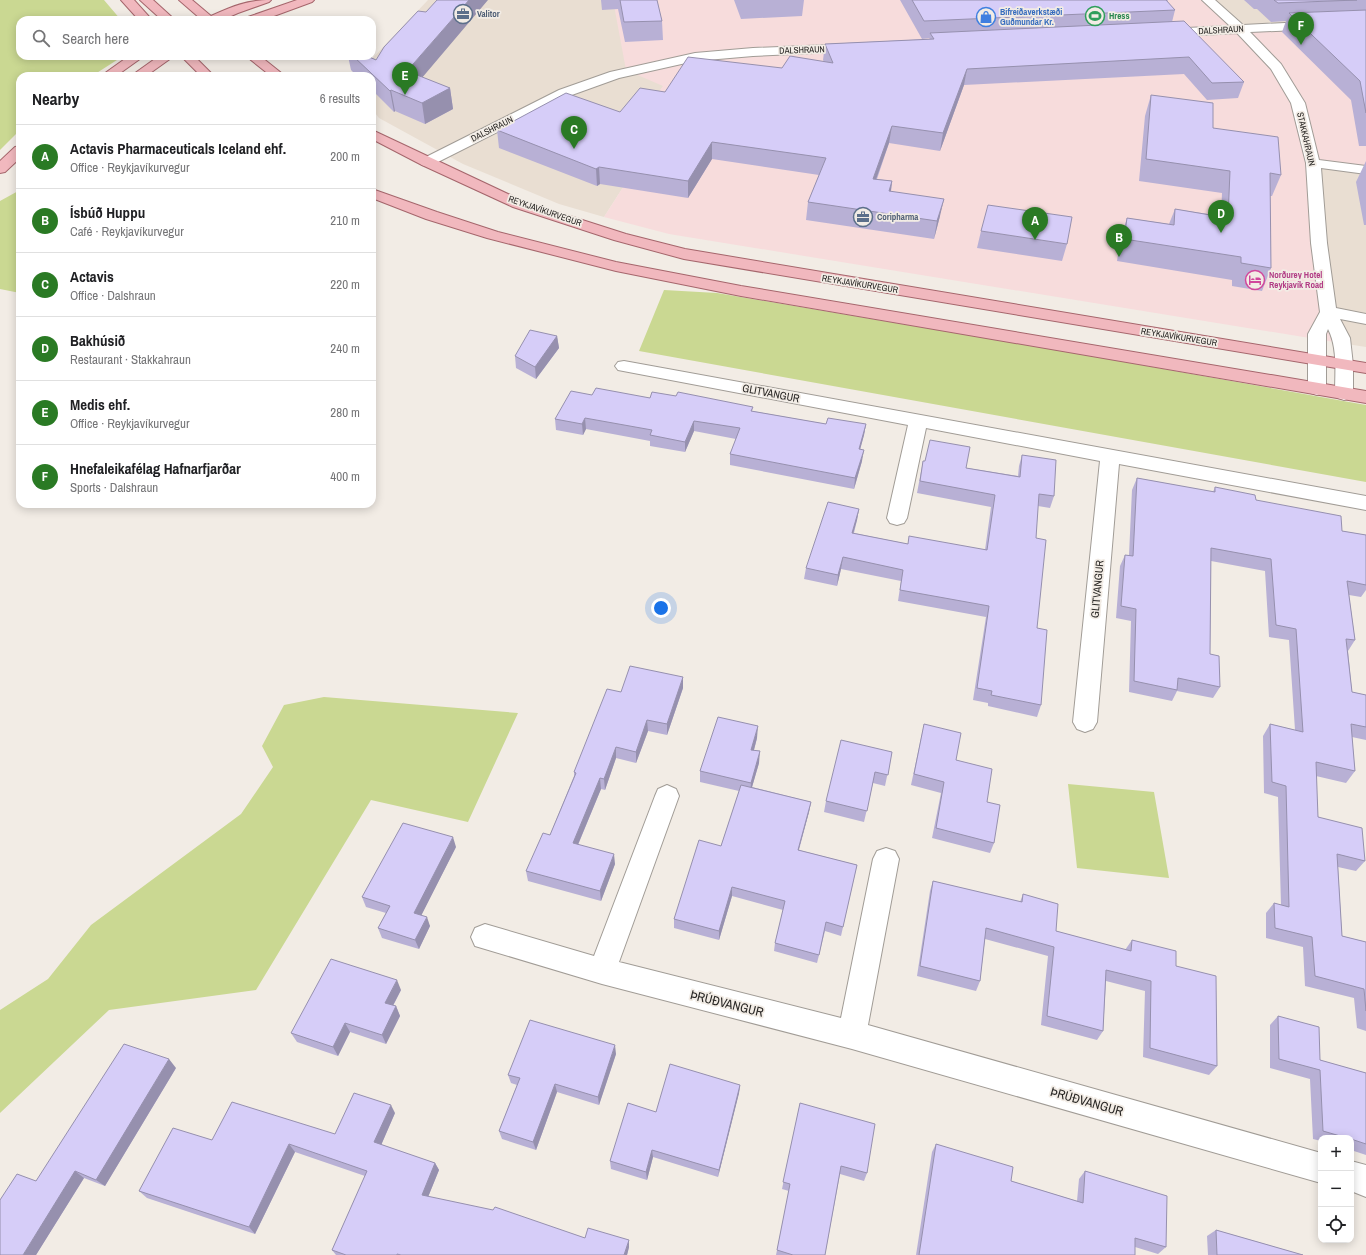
<!DOCTYPE html>
<html lang="en">
<head>
<meta charset="utf-8">
<style>
  body { margin:0; font-family:"Archivo Narrow",sans-serif; background:#f6f6f6; color:#202124 }
  .controls { position:absolute; right:12px; bottom:12px; display:grid; overflow:hidden; border-radius:8px; box-shadow:0 2px 10px #0003 }
  .controls button { width:36px; height:36px; display:grid; place-items:center; padding:0; border:0; border-bottom:1px solid #e0e0e0; background:#fff; color:#202124; font:20px sans-serif }
  .you { position:absolute; left:661px; top:608px; width:14px; height:14px; margin:-10px; border:3px solid #fff; border-radius:50%; background:#1a73e8; box-shadow:0 0 0 6px #1a73e833 }
  .badge { display:grid; place-items:center; width:26px; height:26px; border-radius:50%; background:#2a7a24; color:#fff; font-size:13px; font-weight:700 }
  .pin { position:absolute; translate:-50% -33px; filter:drop-shadow(0 1px 2px #0008) }
  .pin::after { content:''; position:absolute; top:21px; width:14px; height:12px; background:inherit; clip-path:polygon(0 0,100% 0,50% 100%) }
  .list { margin:0; padding:0; list-style:none }
  h2 { display:flex; justify-content:space-between; align-items:center; height:52px; margin:0; padding:0 16px; font-size:17px }
  h2 small { font-size:13px; font-weight:400; color:#757577 }
  .list li { display:grid; grid-template-columns:26px 1fr auto; gap:12px; align-items:center; box-sizing:border-box; height:64px; padding:0 16px; border-top:1px solid #e0e0e0 }
  .list b { display:block; font-size:15px; white-space:nowrap }
  .list p { margin:0; font-size:13px; white-space:nowrap; color:#757577 }
  .list em { font-size:13px; font-style:normal; color:#757577 }
  .icon { flex:none; width:22px; height:22px; fill:none; stroke:currentColor; stroke-width:2; stroke-linecap:round; stroke-linejoin:round }
  .map { position:relative; flex:none; width:1366px; height:1255px; overflow:hidden }
  .search { position:absolute; background:#fff; box-shadow:0 2px 10px #0003; left:16px; top:16px; width:360px; height:44px; display:flex; align-items:center; gap:10px; box-sizing:border-box; padding:0 14px; border-radius:12px; color:#757577; font-size:15px }
  .panel { position:absolute; background:#fff; box-shadow:0 2px 10px #0003; left:16px; top:72px; width:360px; height:436px; border-radius:12px }
  .map>svg:first-child { display:block }
  .built { fill:#e9ded2 }
  .industrial { fill:#f7dcdc }
  .green { fill:#cad892 }
  .lines { fill:none; stroke-linecap:round; stroke-linejoin:round }
  .minor-casing { stroke:#a19c96; stroke-width:2 }
  .major-casing { stroke:#a5666c; stroke-width:2 }
  .minor { fill:#fff; fill-rule:evenodd }
  .major { fill:#f1b8be; fill-rule:evenodd }
  .wall { fill:#b8b0d5 }
  .shaded-wall { fill:#9690ae }
  .building { fill:#d6cdf8; stroke:#9690ae }
  .labels { text-anchor:middle; stroke-width:3.5; stroke-linejoin:round; paint-order:stroke }
  .far-shop-label { font-size:9px; font-weight:bold; fill:#366cbe; stroke:#f2ece5; text-anchor:start }
  .far-service-label { font-size:9px; font-weight:bold; fill:#4e5e75; stroke:#f2ece5; text-anchor:start }
  .far-leisure-label { font-size:9px; font-weight:bold; fill:#27864d; stroke:#f2ece5; text-anchor:start }
  .far-street-label { font-size:9px; fill:#282624; stroke:#f2ece5 }
  .far-hotel-label { font-size:9px; font-weight:bold; fill:#b23c85; stroke:#f2ece5; text-anchor:start }
  .street-label { font-size:11px; fill:#282624; stroke:#f2ece5 }
  .near-street-label { font-size:13px; fill:#282624; stroke:#f2ece5 }
</style>
</head>
<body>
<div class="map">
<svg width="1366" height="1255" viewBox="0 0 1366 1255">
  <rect width="100%" height="100%" fill="#f2ece5"/>
  <path class="built" d="M428,0H613L663,86L666,120L604,217L559,204L463,164L379,118L372,109V76H365L367,64Z
    M1208,0H1366V23L1239,30Z
    M1316,162L1366,169V347L1334,342Z"/>
  <path class="industrial" d="M613,0H1208L1239,30L1366,23V169L1316,162L1334,342L669,234L604,217L666,120L643,113L663,86L626,70Z"/>
  <path class="green" d="M0,0H104L121,20H20V56H119L117,60L92,76H20V130L0,150Z
    M20,190V293L0,289V201Z
    M664,290L717,293L1057,350L1366,405V482L639,351Z
    M324,697L518,713L468,822L371,800L256,990L109,1010L0,1113V1010L48,979L91,925L241,814L273,767L262,746L284,705Z
    M1068,784L1154,792L1169,878L1077,868Z"/>
  <g class="lines">
    <defs>
      <path id="minor" d="M1202,0H1215L1243,25L1366,19V27L1250,32L1281,64L1305,103L1319,160L1366,166V174L1321,168L1327,243L1336,308L1366,314V324L1340,319L1350,338L1353,365V394L1350,398L1344,400L1338,398L1335,394C1335,373 1338,348 1328,329L1326,334V389L1323,393L1317,395L1311,393L1308,389V334L1320,312L1311,243L1306,163L1291,103L1271,69L1237,33L1164,37L1160,36L1158,33L1160,30L1164,29L1230,26Z
        M854,44L858,45L860,48L858,51L753,56L695,61L619,78L569,96L432,165L427,166L422,165L420,162L422,159L559,90L610,72L695,53L753,48Z
        M624,361L1366,496V510L1119,464L1097,722L1093,729L1085,732L1077,729L1073,722L1100,461L926,428L907,518L904,523L897,525L890,523L887,518L908,425L618,370L615,366L618,362Z
        M667,785L676,789L679,796L619,962L841,1018L873,859L877,851L886,848L895,851L899,859L868,1025L1321,1153V1183L852,1049L602,984L475,946L471,937L475,928L485,924L594,956L655,796L658,789Z
        M1351,1161L1366,1165V1197L1351,1191Z"/>
      <path id="major" d="M121,0H134L152,20H139Z
        M140,0H153L175,20H162Z
        M179,0H192L211,16C233,6 247,0 271,0L269,2L238,13L222,20H202Z
        M297,0H314L312,2L263,20H246L248,17Z
        M129,56H144L116,76H101Z
        M159,56H174L146,76H131Z
        M181,56H194L214,76H201Z
        M246,56H260L285,76H271Z
        M372,130L523,201L626,234L685,249L1366,363V373L684,259L614,240L513,207L422,165L372,139Z
        M20,146V158L5,172L0,173V161L15,147Z
        M372,189L437,212L498,232L616,262L741,286L1366,391V403L741,296L616,271L487,238L426,219L372,198Z"/>
    </defs>
    <use href="#minor" class="minor-casing"/>
    <use href="#major" class="major-casing"/>
    <use href="#minor" class="minor"/>
    <use href="#major" class="major"/>
  </g>
  <path class="wall" d="M601,0H657L662,21L663,40L625,42L618,9L602,10Z
    M734,0H804L802,16L741,19Z
    M900,0H1168L1167,2L1175,10L1172,22L1244,82L1238,98L1207,100L1184,74L964,85L940,151L889,143L877,179L892,181L891,191L940,216L934,239L806,220L808,202L819,175L712,159L688,198L600,184L597,186L499,148L497,130L620,112L665,92L782,68L824,62L823,60L825,44L929,39L930,38L922,39Z
    M1244,0H1366V146H1359L1351,100L1282,32L1286,21L1271,22L1257,9H1254Z
    M348,56H367L450,88L453,109L425,124L395,111L394,112L372,90V76H357L351,70Z
    M1151,95L1213,128L1281,175L1272,196H1270L1271,268L1262,291L1232,286V280L1117,261L1120,240L1127,218L1169,224L1175,209L1221,216L1222,193L1139,181L1145,116Z
    M1366,161V225H1364L1356,182Z
    M981,231L1067,244L1062,261L977,248Z
    M557,336L559,348L536,379L516,368L515,356Z
    M592,395L650,398L676,396L753,407L752,411L826,424H866L864,435L860,450L862,461L854,489L730,465V454L736,439L694,431L685,452L650,446V441L586,429L583,435L556,430L555,419Z
    M1022,455L1054,496L1050,508L1038,506L1036,538L1037,628L1041,705L1037,717L988,706V703L973,700L986,617L898,601L901,581L841,569L837,586L804,579L806,568L859,509L857,520L854,533L908,544L985,550L991,507L917,493L923,461L1018,476L1019,466Z
    M1137,478L1213,492L1215,487L1256,500L1342,531L1366,535V590L1361,597L1349,595L1355,640L1348,651L1352,692L1366,695V740L1352,737L1355,771L1346,783L1316,776L1318,817L1365,861L1356,871L1338,867L1342,936L1366,942V1031L1357,1028L1354,998L1305,986L1303,947L1266,938V913L1274,903L1281,905L1278,797L1264,793L1263,736L1270,724L1295,730L1289,640L1269,637L1265,571L1211,561L1210,654L1220,687L1213,698L1177,691L1172,701L1129,692L1131,621L1116,618L1120,566L1125,555H1129L1132,490Z
    M683,688L667,735L648,731L636,763L616,758L605,790L601,789L578,845L615,864L601,901L528,881L526,871L550,835L574,776V772L621,692Z
    M924,724L956,760L987,802L994,843L990,853L932,838L941,793L911,785Z
    M757,738L754,750L759,763L752,787L811,802L809,812L799,850L857,865L841,936L825,931L817,963L774,951L775,943L783,910L732,896L719,940L674,928V919L721,846L739,791L700,782V771Z
    M892,752L885,786L873,783L864,822L824,812L826,801Z
    M456,847L421,915L430,926L419,949L382,938L378,928L386,913L366,907L362,897Z
    M933,881L1020,902L1023,894L1056,931L1125,950L1132,940L1176,966L1217,1066L1209,1075L1143,1057L1145,991L1106,981L1103,1031L1097,1040L1041,1025L1048,956L985,939L980,981L976,991L917,976L930,891Z
    M401,990L393,1006H396L400,1016L386,1044L350,1032L338,1056L297,1042L291,1033Z
    M1278,1016L1320,1060L1366,1073V1155L1351,1150V1138H1321V1141L1313,1139L1310,1079L1270,1068V1025Z
    M616,1054L599,1105L557,1092L536,1150L502,1139L499,1131L517,1085L511,1083L508,1075Z
    M176,1068L105,1186L84,1178L36,1255V1181Z
    M740,1085L739,1093L718,1177L653,1157L647,1180L611,1169L610,1161L656,1112Z
    M800,1103L867,1173L864,1181L840,1174L825,1255H776L789,1191L782,1189Z
    M395,1113L381,1145L435,1163L439,1170L428,1197L585,1238L629,1240V1247L627,1255H336L332,1250L365,1176L295,1152L255,1234L147,1198L139,1191L212,1140L335,1134Z
    M936,1144L1011,1181L1077,1201L1079,1179L1085,1171L1166,1247L1158,1254L1135,1247V1255H916L932,1152Z
    M1216,1230L1303,1255H1208L1207,1236Z"/>
  <path class="shaded-wall" d="M469,0H488L410,92L407,71Z
    M967,69L964,85L940,151L943,133Z
    M450,88L453,109L425,124L422,103Z
    M391,90L395,111L394,112L390,91Z
    M892,126L889,143L870,196L873,179Z
    M712,142V159L688,198V181Z
    M599,167L600,184L597,186L596,169Z
    M892,181L890,199L889,191Z
    M944,199L940,216L934,239L937,221Z
    M557,336L559,348L536,379L535,367Z
    M585,418L586,429L583,435L582,424Z
    M694,421V431L685,452V442Z
    M866,424L864,435L857,460L859,449Z
    M864,450L862,461L854,489L855,478Z
    M859,509L857,520L850,544L852,533Z
    M843,557L841,569L837,586L838,575Z
    M683,677V688L667,735V724Z
    M647,720L648,731L636,763V752Z
    M758,726L757,738L751,761V750Z
    M616,747V758L605,790L604,779Z
    M760,751L759,763L750,794L751,783Z
    M600,778L601,789L574,854L573,843Z
    M811,802L809,812L796,859L798,850Z
    M453,837L456,847L418,922L414,913Z
    M614,854L615,864L601,901L600,891Z
    M732,887V896L719,940V931Z
    M427,917L430,926L419,949L415,940Z
    M397,980L401,990L389,1013L385,1003Z
    M396,1006L400,1016L386,1044L382,1035Z
    M345,1023L350,1032L338,1056L333,1047Z
    M615,1045L616,1054L599,1105L598,1097Z
    M169,1059L176,1068L105,1186L96,1180Z
    M555,1084L557,1092L536,1150L533,1142Z
    M740,1085L739,1093L718,1177L719,1170Z
    M391,1105L395,1113L379,1150L374,1142Z
    M289,1144L295,1152L255,1234L249,1227Z
    M652,1150L653,1157L647,1180L646,1172Z
    M435,1163L439,1170L426,1202L422,1195Z
    M75,1171L84,1178L36,1255H23Z
    M629,1240V1247L627,1255H624Z"/>
  <path class="building" d="M437,0H469L407,71L450,88L422,103L391,90L390,91L353,56H367L376,60L384,47L418,11L426,12Z
    M620,0H657L662,21L624,22Z
    M912,0H1166L1175,10L924,21Z
    M1274,0H1357L1278,3Z
    M1366,10V113L1360,81L1289,13Z
    M1184,21L1244,82L1212,83L1189,57L967,69L943,133L892,126L873,179L892,181L889,191L944,199L937,221L808,202L826,158L712,142L688,181L599,167L596,169L497,130L566,93L620,112L640,88L665,92L688,57L782,68L790,56L833,63L825,44L934,39L930,33Z
    M1151,95L1213,103V128L1278,137L1281,175L1270,173L1271,268L1241,263V257L1124,239L1127,218L1174,225L1175,209L1228,218L1230,171L1146,159Z
    M988,205L1072,217L1067,244L981,231Z
    M530,330L557,336L535,367L515,356Z
    M596,388L650,398L652,392L676,396L678,392L753,407L751,411L826,424L828,418L866,424L859,449L864,450L855,478L730,454L740,428L694,421L685,442L650,435L652,430L585,418L582,424L555,419L571,391L592,395Z
    M930,440L970,447L966,468L1020,477L1022,455L1056,460L1054,496L1039,494L1036,538L1046,540L1037,628L1047,630L1041,705L991,695L992,691L977,688L989,606L900,590L903,570L843,557L838,575L806,568L828,502L859,509L852,533L908,544L909,536L987,550L995,495L920,481L923,461H925Z
    M1137,478L1215,492V487L1255,495L1256,500L1341,516L1342,531L1366,535V585L1347,581L1355,640L1346,639L1352,692L1366,695V727L1351,724L1355,771L1316,762L1318,817L1362,828L1365,861L1337,854L1342,936L1366,942V1011L1364,989L1315,976L1312,937L1275,928L1274,903L1289,907L1286,786L1272,782L1270,724L1303,732L1296,629L1276,625L1271,559L1211,548L1210,654L1219,656L1220,687L1178,678L1177,690L1134,681L1136,609L1121,606L1125,555L1133,556Z
    M630,666L683,677L667,724L647,720L636,752L616,747L604,779L600,778L573,843L614,854L600,891L526,871L543,833L550,835L576,773L574,772L607,689L621,692Z
    M718,717L758,726L751,750L760,751L751,783L700,771Z
    M924,724L961,733L956,760L992,769L987,802L1000,805L994,843L936,828L944,782L914,774Z
    M841,740L892,752L888,775L875,772L867,811L826,801Z
    M741,785L811,802L798,850L857,865L843,927L826,922L819,955L775,943L785,901L732,887L719,931L674,919L699,840L721,846Z
    M403,823L453,837L414,913L427,917L415,940L378,928L390,906L362,897Z
    M933,881L1022,902L1023,894L1058,904L1056,931L1131,951L1132,940L1176,951V966L1216,976L1217,1066L1150,1048L1151,981L1106,970L1103,1031L1047,1016L1054,947L986,928L980,981L920,966Z
    M331,959L397,980L385,1003L396,1006L382,1035L345,1023L333,1047L291,1033Z
    M1278,1016L1319,1027L1320,1060L1366,1073V1144L1351,1139V1138H1347L1323,1131L1320,1070L1279,1059Z
    M530,1020L615,1045L598,1097L555,1084L533,1142L499,1131L520,1078L508,1075Z
    M124,1044L169,1059L96,1180L75,1171L23,1255H0V1200L17,1174L36,1181Z
    M670,1064L740,1085L719,1170L652,1150L646,1172L610,1161L628,1103L656,1112Z
    M354,1093L391,1105L374,1142L435,1163L422,1195L493,1210L495,1207L585,1238L588,1228L629,1240L624,1255H401L397,1254V1255H346L332,1250L367,1171L289,1144L249,1227L139,1191L173,1128L212,1140L232,1102L335,1134Z
    M800,1103L875,1124L867,1173L841,1166L825,1255H793L777,1250L790,1184L783,1182Z
    M936,1144L1013,1167L1011,1181L1083,1203L1085,1171L1167,1196L1166,1247L1135,1238V1255H919Z
    M1216,1230L1303,1255H1217Z"/>
  <defs>
    <symbol id="office-ring" viewBox="-11 -11 22 22"><circle r="9.5" fill="#f2ece5" stroke="#5c6f8a" stroke-width="1.5"/><path d="M-6-3h4V-5.5h4V-3h4V5H-6ZM-1-4.5V-3h2v-1.5ZM-6 0V1H6V0Z" fill="#5c6f8a"/></symbol>
    <symbol id="stadium-ring" viewBox="-11 -11 22 22"><circle r="9.5" fill="#f2ece5" stroke="#2e9e5b" stroke-width="1.5"/><path d="M0-5a6.5 5 0 1 0 0 10a6.5 5 0 1 0 0-10ZM-3.5-1.8h7v3.6h-7Z" fill="#2e9e5b"/></symbol>
    <symbol id="shop-ring" viewBox="-11 -11 22 22"><circle r="9.5" fill="#f2ece5" stroke="#3f7fe0" stroke-width="1.5"/><path d="M-5-2.5h2.3a2.7 3.5 0 0 1 5.4 0H5L5.5 6h-11ZM-1.5-2.5h3a1.5 2.3 0 0 0-3 0Z" fill="#3f7fe0"/></symbol>
    <symbol id="hotel-ring" viewBox="-11 -11 22 22"><circle r="9.5" fill="#f2ece5" stroke="#d1479c" stroke-width="1.5"/><path d="M-6-4.5h1.5V1H6V5H4.5V3h-9V5H-6ZM-4 0a1.8 1.8 0 1 1 3.6 0ZM.5 0V-2.5h3Q6-2.5 6 0Z" fill="#d1479c"/></symbol>
  </defs>
  <g fill-rule="evenodd">
    <use href="#office-ring" x="452" y="3" width="22" height="22"/>
    <use href="#stadium-ring" x="1084" y="5" width="22" height="22"/>
    <use href="#shop-ring" x="975" y="6" width="22" height="22"/>
    <use href="#office-ring" x="852" y="206" width="22" height="22"/>
    <use href="#hotel-ring" x="1244" y="269" width="22" height="22"/>
  </g>
  <g class="labels">
    <g class="far-shop-label">
      <text x="1000" y="15">Bifreiðaverkstæði<tspan x="1000" dy="10">Guðmundar Kr.</tspan></text>
    </g>
    <g class="far-service-label">
      <text x="477" y="17">Valitor</text>
      <text x="877" y="220">Coripharma</text>
    </g>
    <g class="far-leisure-label">
      <text x="1109" y="19">Hress</text>
    </g>
    <g class="far-street-label">
      <text transform="translate(1221 30) rotate(-3)" y="3">DALSHRAUN</text>
      <text transform="translate(802 50) rotate(-2)" y="3">DALSHRAUN</text>
      <text transform="translate(492 129) rotate(-27)" y="3">DALSHRAUN</text>
      <text transform="translate(1306 139) rotate(77)" y="3">STAKKAHRAUN</text>
      <text transform="translate(545 211) rotate(19)" y="3">REYKJAVÍKURVEGUR</text>
      <text transform="translate(860 284) rotate(9)" y="3">REYKJAVÍKURVEGUR</text>
      <text transform="translate(1179 337) rotate(9)" y="3">REYKJAVÍKURVEGUR</text>
    </g>
    <g class="far-hotel-label">
      <text x="1269" y="278">Norðurey Hotel<tspan x="1269" dy="10">Reykjavík Road</tspan></text>
    </g>
    <g class="street-label">
      <text transform="translate(771 393) rotate(11)" y="4">GLITVANGUR</text>
      <text transform="translate(1097 589) rotate(-85)" y="4">GLITVANGUR</text>
    </g>
    <g class="near-street-label">
      <text transform="translate(727 1003) rotate(14)" y="5">ÞRÚÐVANGUR</text>
      <text transform="translate(1087 1101) rotate(16)" y="5">ÞRÚÐVANGUR</text>
    </g>
  </g>
</svg>
<div class="controls">
<button>+</button>
<button>−</button>
<button><svg class="icon" aria-label="locate" viewBox="0 0 24 24"><circle cx="12" cy="12" r="6"/><path d="M12 2v4M12 18v4M2 12h4M18 12h4"/></svg></button>
</div>
<div class="you"></div>
<div class="pin badge" style="left:1035px;top:240px">A</div>
<div class="pin badge" style="left:1119px;top:257px">B</div>
<div class="pin badge" style="left:574px;top:149px">C</div>
<div class="pin badge" style="left:1221px;top:233px">D</div>
<div class="pin badge" style="left:405px;top:95px">E</div>
<div class="pin badge" style="left:1301px;top:45px">F</div>
<div class="search"><svg class="icon" aria-label="search" viewBox="0 0 24 24"><circle cx="10" cy="10" r="6"/><path d="M15 15l6 6"/></svg>Search here</div>
<section class="panel">
<h2>Nearby<small>6 results</small></h2>
<ul class="list">
<li><span class="badge">A</span><div><b>Actavis Pharmaceuticals Iceland ehf.</b><p>Office · Reykjavíkurvegur</p></div><em>200 m</em></li>
<li><span class="badge">B</span><div><b>Ísbúð Huppu</b><p>Café · Reykjavíkurvegur</p></div><em>210 m</em></li>
<li><span class="badge">C</span><div><b>Actavis</b><p>Office · Dalshraun</p></div><em>220 m</em></li>
<li><span class="badge">D</span><div><b>Bakhúsið</b><p>Restaurant · Stakkahraun</p></div><em>240 m</em></li>
<li><span class="badge">E</span><div><b>Medis ehf.</b><p>Office · Reykjavíkurvegur</p></div><em>280 m</em></li>
<li><span class="badge">F</span><div><b>Hnefaleikafélag Hafnarfjarðar</b><p>Sports · Dalshraun</p></div><em>400 m</em></li>
</ul>
</section>
</div>
</body>
</html>
